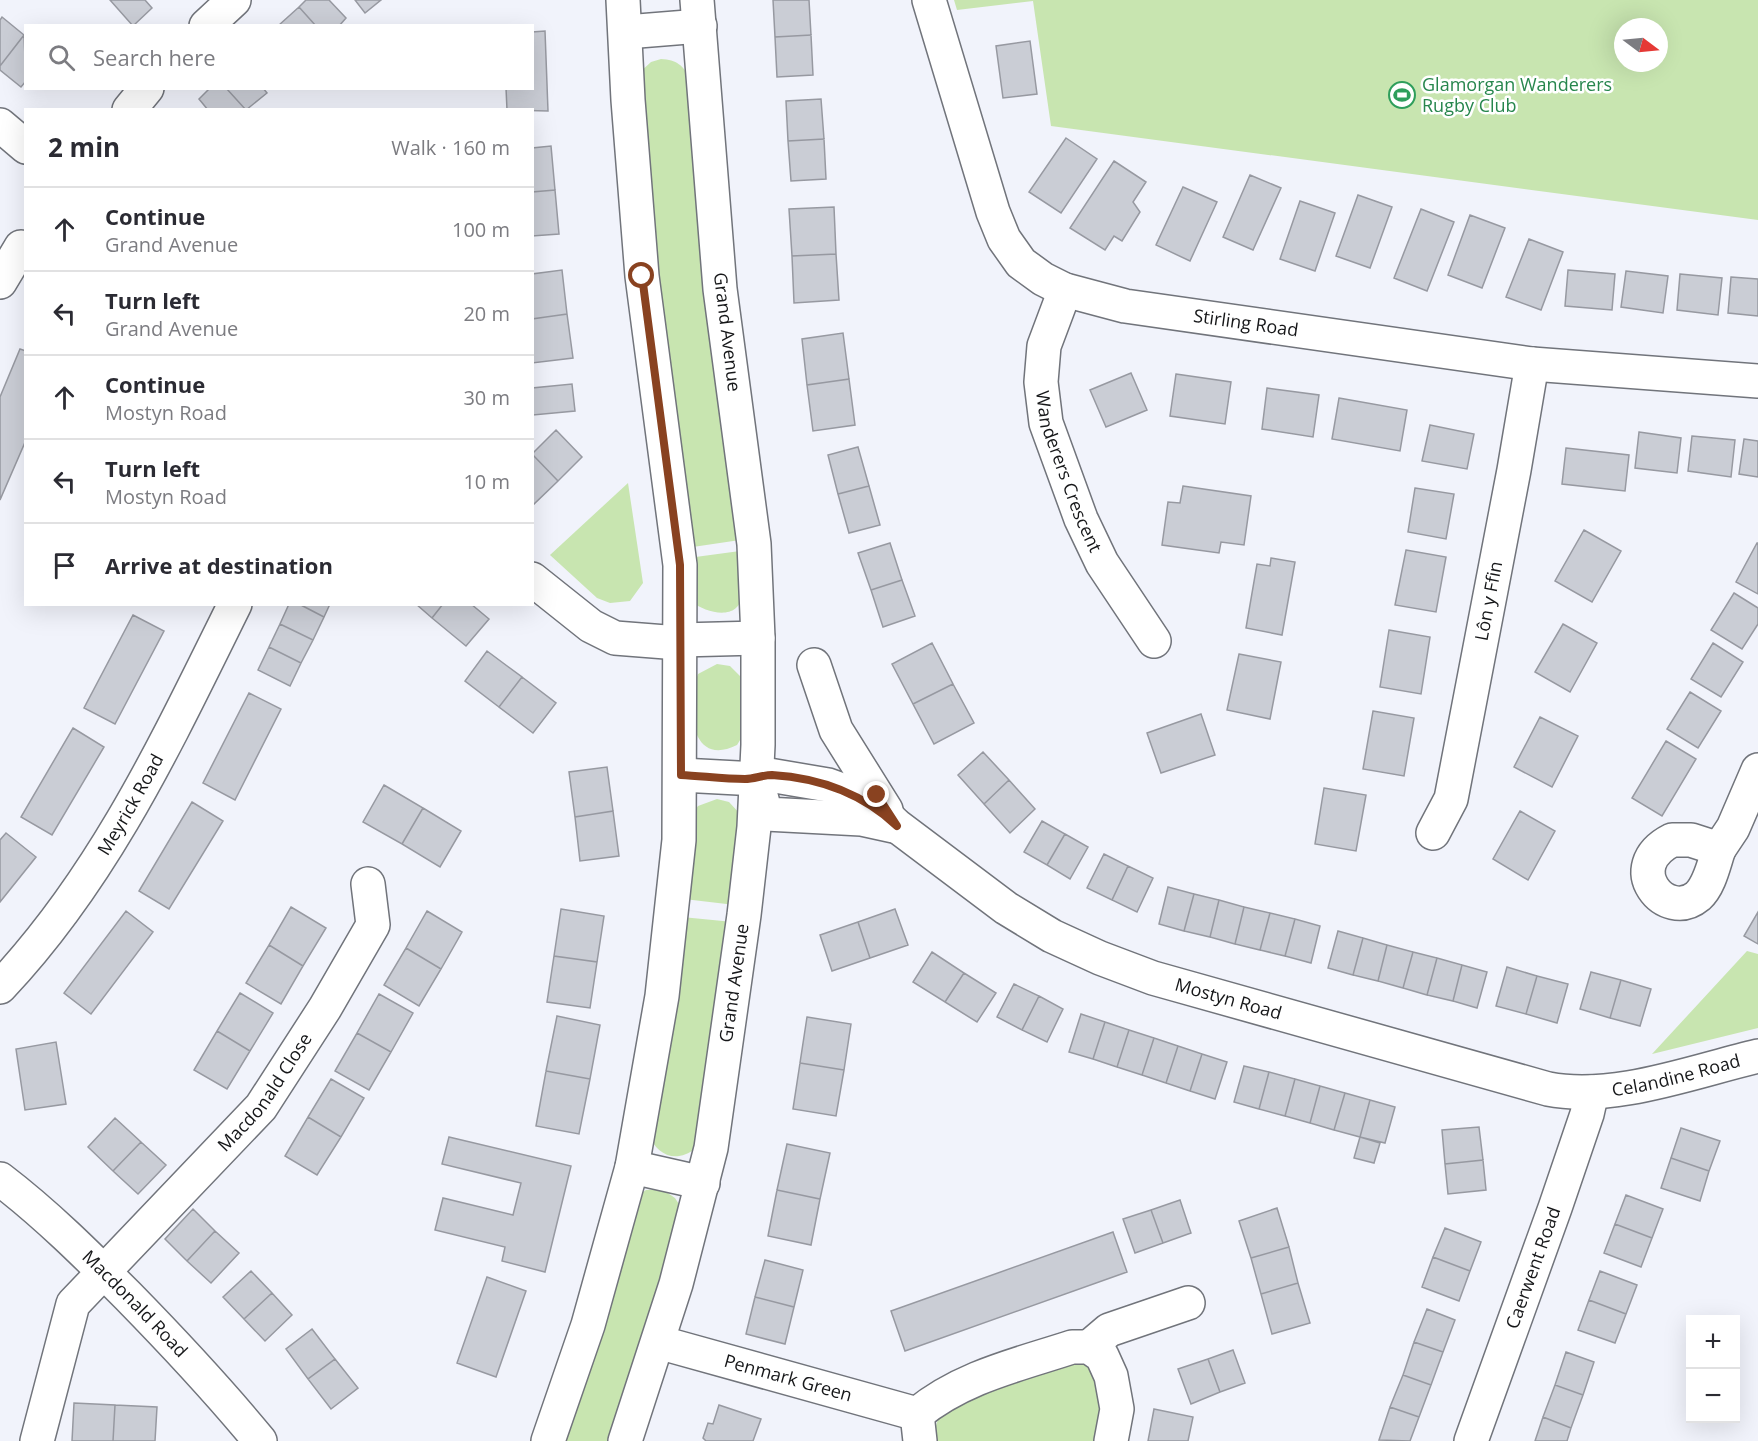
<!DOCTYPE html>
<html lang="en">
<head>
<meta charset="utf-8">
<style>
  body { margin:0; font-family:"Open Sans",sans-serif; background:#f7f7f7; color:#2b2b33 }
  .controls { position:absolute; right:18px; bottom:18px; display:grid; overflow:hidden; border-radius:0px; box-shadow:0 6px 24px #0002 }
  .controls button { width:54px; height:54px; display:grid; place-items:center; padding:0; border:0; border-bottom:2px solid #e1e1e2; background:#fff; color:#2b2b33; font:30px sans-serif }
  .compass { position:absolute; left:1614px; top:18px; width:54px; height:54px; border-radius:50%; background:#fff; box-shadow:0 6px 24px #0002; rotate:106deg }
  .stop { position:absolute; width:18px; height:18px; margin:-14px; border:4px solid #894220; border-radius:50%; background:#fff }
  .stop.end { background:#894220; border-color:#fff; box-shadow:0 2px 6px #0008 }
  .list { margin:0; padding:0; list-style:none }
  h2 { display:flex; justify-content:space-between; align-items:center; height:78px; margin:0; padding:0 24px; font-size:26px }
  h2 small { font-size:20px; font-weight:400; color:#7c7c81 }
  .list li { display:grid; grid-template-columns:39px 1fr auto; gap:18px; align-items:center; box-sizing:border-box; height:84px; padding:0 24px; border-top:2px solid #e1e1e2 }
  .list b { display:block; font-size:22px; white-space:nowrap }
  .list p { margin:0; font-size:20px; white-space:nowrap; color:#7c7c81 }
  .list em { font-size:20px; font-style:normal; color:#7c7c81 }
  .icon { flex:none; width:33px; height:33px; fill:none; stroke:currentColor; stroke-width:2; stroke-linecap:round; stroke-linejoin:round }
  .map { position:relative; flex:none; width:1758px; height:1441px; overflow:hidden }
  .search { position:absolute; background:#fff; box-shadow:0 6px 24px #0002; left:24px; top:24px; width:510px; height:66px; display:flex; align-items:center; gap:15px; box-sizing:border-box; padding:0 21px; border-radius:0px; color:#7c7c81; font-size:22px }
  .panel { position:absolute; background:#fff; box-shadow:0 6px 24px #0002; left:24px; top:108px; width:510px; height:498px; border-radius:0px }
  .map>svg:first-child { display:block }
  .green { fill:#c8e5b0; fill-rule:evenodd }
  .building { fill:#cacdd5; stroke:#9799a1; stroke-width:1.5 }
  .lines { fill:none; stroke-linecap:round; stroke-linejoin:round }
  .minor-casing { stroke:#71747b; stroke-width:36 }
  .minor { stroke:#fff; stroke-width:33 }
  .route { stroke:#894220; stroke-width:8 }
  .labels { text-anchor:middle; stroke-width:5; stroke-linejoin:round; paint-order:stroke }
  .leisure-label { font-size:18px; fill:#27864d; stroke:#fff; text-anchor:start }
  .street-label { font-size:18px; fill:#161719; stroke:#fff }
</style>
</head>
<body>
<div class="map">
<svg width="1758" height="1441" viewBox="0 0 1758 1441">
  <rect width="100%" height="100%" fill="#f1f3fb"/>
  <path class="green" d="M954,0H1758V220L1051,126L1033,1L957,10ZM1623,27H1659V63H1623Z
    M661,59C677,60 683,65 690,79L740,540L686,548L666,383L639,73L651,62Z
    M628,483L643,583L630,601L610,603L597,598L550,555Z
    M740,551C740,565 743,581 742,594C740,622 706,613 692,602L688,558Z
    M717,664L730,666L745,681V732L737,745C689,769 686,703 698,674Z
    M717,799L729,802L742,816L735,905L684,899L691,816L698,806Z
    M682,917L733,922L696,1148C676,1164 657,1156 648,1133Z
    M1747,951L1758,954V1028L1652,1054Z
    M662,1189L675,1198L682,1209L613,1441H558L634,1198L646,1190Z
    M1060,1360L1092,1364L1105,1398L1097,1441H932L937,1422L947,1405Z"/>
  <path class="building" d="M110,0H145L152,8L133,26Z
    M306,0H329L346,18L339,26H316L299,7Z
    M355,0H381L365,13Z
    M773,0H809L811,35L775,37Z
    M299,7L316,26H279V25Z
    M2,17L24,35L0,66V20Z
    M545,31L548,111L507,110L506,88H532V32Z
    M24,35L26,81L21,87L0,70V66Z
    M811,35L813,75L777,77L775,37Z
    M1030,41L1037,94L1003,98L996,46Z
    M210,88H226L246,110H208L199,99Z
    M226,88H263L267,93L246,110Z
    M821,99L824,139L788,141L786,101Z
    M1066,138L1097,159L1061,213L1029,192Z
    M824,139L826,179L791,181L788,141Z
    M551,146L555,190L532,192V148Z
    M1114,161L1146,182L1133,202L1140,212L1122,241L1114,236L1105,250L1070,228Z
    M1250,175L1281,188L1253,250L1223,237Z
    M1183,187L1217,202L1190,261L1156,245Z
    M555,190L559,234L532,236V192Z
    M1358,195L1392,207L1370,268L1336,256Z
    M1300,201L1335,213L1315,271L1280,259Z
    M834,207L836,254L792,256L789,209Z
    M1421,209L1454,222L1427,291L1394,278Z
    M1470,215L1505,228L1482,288L1448,275Z
    M1529,239L1563,252L1541,310L1506,297Z
    M836,254L839,300L794,303L792,256Z
    M562,270L567,314L532,319V274Z
    M1568,270L1615,274L1612,310L1565,306Z
    M1626,271L1668,276L1663,313L1621,307Z
    M1680,274L1722,278L1718,315L1677,310Z
    M1731,277L1758,279V316L1728,313Z
    M567,314L573,358L532,363V319Z
    M843,333L849,379L807,385L802,339Z
    M20,349L26,351V440L0,500V397Z
    M1131,373L1147,410L1106,427L1090,390Z
    M1176,374L1231,382L1225,424L1170,416Z
    M849,379L855,425L813,431L807,385Z
    M572,384L575,411L533,415L532,388Z
    M1267,388L1319,395L1313,437L1262,429Z
    M1339,398L1407,410L1400,451L1332,439Z
    M1430,425L1474,434L1467,469L1422,461Z
    M556,430L582,457L558,481L532,454Z
    M1639,432L1681,438L1677,473L1635,468Z
    M1692,436L1735,440L1731,477L1688,471Z
    M1744,439L1758,441V477L1739,474Z
    M858,447L869,486L838,494L828,455Z
    M1566,448L1629,455L1625,491L1562,484Z
    M532,454L558,481L534,504L532,503Z
    M869,486L880,525L849,533L838,494Z
    M1183,486L1251,496L1244,545L1221,542L1219,553L1162,545L1168,502L1180,503Z
    M1415,488L1454,494L1446,539L1408,532Z
    M1584,530L1621,551L1592,602L1555,581Z
    M890,543L902,580L871,590L858,553Z
    M1757,543H1758V594L1736,582Z
    M1406,550L1446,557L1436,612L1395,605Z
    M1271,558L1295,562L1282,635L1246,628L1257,564L1270,566Z
    M902,580L915,616L883,627L871,590Z
    M1734,593L1758,608V624L1742,649L1711,630Z
    M289,604H299L324,617L313,640L280,624Z
    M299,604H330L324,617Z
    M416,604H443L432,618Z
    M443,604H471L489,619L466,646L432,618Z
    M133,615L164,631L115,724L84,708Z
    M280,624L313,640L301,663L269,647Z
    M1563,624L1597,643L1570,692L1535,672Z
    M1389,630L1430,637L1421,694L1380,687Z
    M932,643L953,684L913,704L892,664Z
    M1713,643L1743,662L1721,697L1691,679Z
    M269,647L301,663L290,686L258,670Z
    M487,651L522,677L499,707L465,681Z
    M1239,654L1281,662L1270,719L1227,710Z
    M522,677L556,703L533,733L499,707Z
    M953,684L974,723L934,744L913,704Z
    M1690,692L1721,711L1698,748L1667,729Z
    M249,693L281,709L235,800L203,783Z
    M1373,711L1414,718L1404,776L1363,769Z
    M1201,714L1215,755L1161,773L1147,733Z
    M1540,717L1578,736L1552,787L1514,767Z
    M73,728L104,747L52,835L21,817Z
    M1666,741L1696,759L1662,816L1632,798Z
    M983,752L1009,780L984,804L958,775Z
    M607,767L613,811L575,817L569,772Z
    M1009,780L1035,809L1010,833L984,804Z
    M384,785L423,808L402,844L363,822Z
    M1324,788L1366,795L1356,851L1315,844Z
    M192,802L223,821L169,909L139,891Z
    M423,808L461,831L440,867L402,844Z
    M613,811L619,856L580,861L575,817Z
    M1520,811L1555,831L1528,880L1493,859Z
    M1042,821L1065,834L1047,865L1024,852Z
    M6,833L36,857L0,902V840Z
    M1065,834L1088,847L1070,879L1047,865Z
    M1104,854L1128,866L1112,900L1087,888Z
    M1128,866L1153,878L1137,912L1112,900Z
    M1168,887L1194,894L1184,931L1159,924Z
    M1194,894L1219,900L1210,937L1184,931Z
    M1219,900L1244,907L1235,944L1210,937Z
    M291,907L326,928L303,966L269,945Z
    M1244,907L1270,913L1260,950L1235,944Z
    M561,909L604,916L597,962L554,956Z
    M895,909L908,945L870,958L858,922Z
    M126,911L153,932L91,1014L64,993Z
    M427,911L462,932L441,969L406,948Z
    M1758,912V944L1744,936Z
    M1270,913L1295,919L1285,956L1260,950Z
    M1295,919L1320,926L1311,963L1285,956Z
    M858,922L870,958L832,971L820,935Z
    M1338,931L1363,938L1353,975L1328,968Z
    M1363,938L1387,945L1378,981L1353,975Z
    M269,945L303,966L281,1004L246,983Z
    M1387,945L1413,952L1403,988L1378,981Z
    M406,948L441,969L419,1006L384,985Z
    M932,952L964,973L945,1002L913,982Z
    M1413,952L1437,958L1427,995L1403,988Z
    M554,956L597,962L590,1008L547,1002Z
    M1437,958L1462,965L1453,1001L1427,995Z
    M1462,965L1487,972L1477,1008L1453,1001Z
    M1507,967L1537,976L1526,1014L1496,1006Z
    M1591,972L1621,980L1610,1018L1580,1009Z
    M964,973L996,993L977,1022L945,1002Z
    M1537,976L1568,984L1557,1023L1526,1014Z
    M1621,980L1651,989L1640,1026L1610,1018Z
    M1014,984L1039,996L1022,1030L997,1017Z
    M240,993L273,1013L250,1051L217,1031Z
    M379,994L413,1013L391,1052L357,1033Z
    M1039,996L1063,1009L1047,1042L1022,1030Z
    M1081,1014L1105,1022L1093,1059L1069,1052Z
    M557,1016L600,1025L590,1079L546,1071Z
    M807,1017L851,1024L844,1070L800,1063Z
    M1105,1022L1129,1030L1117,1067L1093,1059Z
    M1129,1030L1154,1038L1142,1075L1117,1067Z
    M217,1031L250,1051L227,1089L194,1070Z
    M357,1033L391,1052L369,1090L335,1071Z
    M1154,1038L1178,1046L1166,1083L1142,1075Z
    M56,1042L66,1104L25,1110L16,1049Z
    M1178,1046L1202,1054L1190,1091L1166,1083Z
    M1202,1054L1227,1062L1215,1099L1190,1091Z
    M800,1063L844,1070L836,1116L793,1109Z
    M1244,1066L1269,1072L1259,1109L1234,1102Z
    M546,1071L590,1079L579,1134L536,1126Z
    M1269,1072L1295,1079L1285,1116L1259,1109Z
    M331,1079L364,1098L341,1137L308,1117Z
    M1295,1079L1320,1086L1310,1123L1285,1116Z
    M1320,1086L1345,1093L1334,1130L1310,1123Z
    M1345,1093L1370,1100L1360,1137L1334,1130Z
    M1370,1100L1395,1107L1385,1143L1360,1137Z
    M308,1117L341,1137L317,1175L285,1156Z
    M115,1118L141,1142L113,1171L88,1147Z
    M1479,1127L1483,1160L1445,1164L1442,1130Z
    M1681,1128L1720,1141L1709,1171L1671,1158Z
    M449,1137L571,1166L545,1272L502,1261L505,1247L435,1230L443,1198L513,1215L521,1183L442,1164Z
    M1360,1137L1380,1143L1374,1163L1354,1158Z
    M141,1142L166,1165L138,1194L113,1171Z
    M787,1144L830,1153L820,1199L777,1190Z
    M1671,1158L1709,1171L1700,1201L1661,1188Z
    M1483,1160L1486,1190L1448,1194L1445,1164Z
    M777,1190L820,1199L811,1245L768,1236Z
    M1626,1195L1663,1209L1652,1238L1615,1224Z
    M1180,1200L1191,1233L1163,1243L1151,1210Z
    M1277,1208L1289,1247L1251,1258L1239,1221Z
    M193,1209L215,1231L187,1261L165,1239Z
    M1151,1210L1163,1243L1135,1253L1123,1219Z
    M1615,1224L1652,1238L1641,1267L1604,1253Z
    M1445,1228L1481,1242L1470,1271L1433,1257Z
    M215,1231L239,1253L211,1283L187,1261Z
    M1113,1232L1127,1272L905,1351L891,1311Z
    M1289,1247L1298,1283L1261,1294L1251,1258Z
    M1433,1257L1470,1271L1459,1301L1422,1287Z
    M765,1260L803,1270L794,1307L755,1297Z
    M251,1271L272,1293L244,1319L223,1297Z
    M1600,1271L1637,1285L1626,1314L1589,1300Z
    M487,1277L526,1291L496,1377L457,1363Z
    M1298,1283L1310,1323L1272,1334L1261,1294Z
    M272,1293L292,1315L265,1341L244,1319Z
    M755,1297L794,1307L785,1344L746,1334Z
    M1589,1300L1626,1314L1615,1343L1578,1330Z
    M1427,1309L1455,1320L1443,1352L1414,1342Z
    M312,1329L335,1359L308,1379L286,1349Z
    M1414,1342L1443,1352L1431,1385L1403,1375Z
    M1233,1350L1245,1383L1220,1392L1208,1359Z
    M1566,1352L1594,1362L1583,1395L1555,1385Z
    M335,1359L358,1388L331,1409L308,1379Z
    M1208,1359L1220,1392L1191,1404L1178,1369Z
    M1403,1375L1431,1385L1419,1417L1390,1407Z
    M1555,1385L1583,1395L1571,1428L1543,1417Z
    M74,1403L115,1405L113,1441H72Z
    M115,1405L157,1407L155,1441H113Z
    M719,1405L761,1419L753,1441H706L703,1438L708,1423L713,1424Z
    M1390,1407L1419,1417L1410,1441L1379,1440Z
    M1154,1409L1193,1417L1188,1441H1148Z
    M1543,1417L1571,1428L1567,1441H1535Z"/>
  <g class="lines">
    <defs>
      <g id="minor">
        <path id="s1" d="M929,0L993,212L1004,239L1021,263L1043,279L1065,290L1125,306L1532,364L1758,381"/>
        <path d="M206,26L234,0"/>
        <path d="M626,32L700,26"/>
        <path d="M129,110L147,88"/>
        <path d="M0,125L26,147"/>
        <path d="M0,282L21,247"/>
        <path id="s2" d="M1065,290L1044,346L1041,382L1046,423L1081,519L1102,563L1154,641"/>
        <path d="M532,579L591,626L615,638L666,642L680,640L758,638"/>
        <path d="M814,665L836,730L886,810"/>
        <path id="s3" d="M681,775L757,779L769,775L828,785L853,794L877,807L897,826L1006,908L1052,936L1100,958L1153,978L1548,1089C1614,1102 1694,1071 1758,1056"/>
        <path d="M757,781L766,814L861,819L893,826"/>
        <path id="s4" d="M1433,833L1451,799L1514,470L1532,364"/>
        <path d="M1672,840H1691L1719,849C1714,863 1710,885 1698,896C1666,923 1619,867 1672,840Z"/>
        <path d="M1719,849L1733,828L1758,770"/>
        <path id="s5" d="M0,987C105,876 168,739 235,604"/>
        <path d="M632,1167L703,1183"/>
        <path id="s6" d="M0,1179C46,1214 87,1255 128,1296C174,1343 218,1390 260,1441"/>
        <path id="s7" d="M658,1342L917,1414"/>
        <path d="M1089,1347L1109,1330L1188,1303"/>
        <path d="M917,1414C962,1377 1017,1365 1072,1347H1089L1102,1356L1111,1376L1117,1409L1111,1441"/>
        <path d="M917,1414L920,1441"/>
        <path id="s8" d="M37,1441L73,1304L261,1107L325,1008L373,925L368,884"/>
        <path d="M548,1441L588,1325L632,1167L662,996L679,840L680,565L642,276L628,100L623,0"/>
        <path id="s9" d="M625,1441L676,1284L711,1148L744,915L754,827L758,745V638L754,544L720,289L697,0"/>
        <path id="s10" d="M1471,1441L1555,1208L1587,1114L1592,1092"/>
      </g>
    </defs>
    <use href="#minor" class="minor-casing"/>
    <use href="#minor" class="minor"/>
  </g>
  <g class="lines">
    <path class="route" d="M642,276L680,565L681,775C702,776 724,779 745,779C754,779 763,775 772,775C821,778 862,793 897,826L877,795"/>
  </g>
  <defs>
    <symbol id="stadium-ring" viewBox="-11 -11 22 22"><circle r="9.5" fill="#fff" stroke="#2e9e5b" stroke-width="1.5"/><path d="M0-5a6.5 5 0 1 0 0 10a6.5 5 0 1 0 0-10ZM-3.5-1.8h7v3.6h-7Z" fill="#2e9e5b"/></symbol>
  </defs>
  <g fill-rule="evenodd">
    <use href="#stadium-ring" x="1387" y="80" width="30" height="30"/>
  </g>
  <g class="labels">
    <g class="leisure-label">
      <text x="1422" y="91">Glamorgan Wanderers<tspan x="1422" dy="21">Rugby Club</tspan></text>
    </g>
    <g class="street-label">
      <text dy="6" stroke="none"><textPath href="#s1" startOffset="516">Stirling Road</textPath></text>
      <text transform="translate(727 332) rotate(83)" y="6">Grand Avenue</text>
      <text dy="6" stroke="none"><textPath href="#s2" startOffset="190">Wanderers Crescent</textPath></text>
      <text dy="6" stroke="none"><textPath href="#s4" startOffset="240">Lôn y Ffin</textPath></text>
      <text dy="6" stroke="none"><textPath href="#s5" startOffset="225">Meyrick Road</textPath></text>
      <text dy="6" stroke="none"><textPath href="#s9" startOffset="472">Grand Avenue</textPath></text>
      <text dy="6" stroke="none"><textPath href="#s3" startOffset="608">Mostyn Road</textPath></text>
      <text dy="6" stroke="none"><textPath href="#s3" startOffset="1070">Celandine Road</textPath></text>
      <text dy="6" stroke="none"><textPath href="#s8" startOffset="428">Macdonald Close</textPath></text>
      <text dy="6" stroke="none"><textPath href="#s10" startOffset="184">Caerwent Road</textPath></text>
      <text dy="6" stroke="none"><textPath href="#s6" startOffset="184">Macdonald Road</textPath></text>
      <text dy="6" stroke="none"><textPath href="#s7" startOffset="135">Penmark Green</textPath></text>
    </g>
  </g>
</svg>
<div class="controls">
<button>+</button>
<button>−</button>
</div>
<svg class="compass" viewBox="-18 -18 36 36"><path d="M0-13l5 13h-10z" fill="#e53935"/><path d="M0 13l5-13h-10z" fill="#7c7c81"/></svg>
<div class="stop" style="left:642px;top:276px"></div>
<div class="stop end" style="left:877px;top:795px"></div>
<div class="search"><svg class="icon" aria-label="search" viewBox="0 0 24 24"><circle cx="10" cy="10" r="6"/><path d="M15 15l6 6"/></svg>Search here</div>
<section class="panel">
<h2>2 min<small>Walk · 160 m</small></h2>
<ul class="list">
<li><svg class="icon" aria-label="ahead" viewBox="0 0 24 24"><path d="M12 20V5M6 11l6-6 6 6"/></svg><div><b>Continue</b><p>Grand Avenue</p></div><em>100 m</em></li>
<li><svg class="icon" aria-label="left" viewBox="0 0 24 24"><path d="M17 20v-9H6M10 6l-5 5 5 5"/></svg><div><b>Turn left</b><p>Grand Avenue</p></div><em>20 m</em></li>
<li><svg class="icon" aria-label="ahead" viewBox="0 0 24 24"><path d="M12 20V5M6 11l6-6 6 6"/></svg><div><b>Continue</b><p>Mostyn Road</p></div><em>30 m</em></li>
<li><svg class="icon" aria-label="left" viewBox="0 0 24 24"><path d="M17 20v-9H6M10 6l-5 5 5 5"/></svg><div><b>Turn left</b><p>Mostyn Road</p></div><em>10 m</em></li>
<li><svg class="icon" aria-label="arrive" viewBox="0 0 24 24"><path d="M6 21V4h12l-3 4 3 4H6"/></svg><div><b>Arrive at destination</b></div></li>
</ul>
</section>
</div>
</body>
</html>
